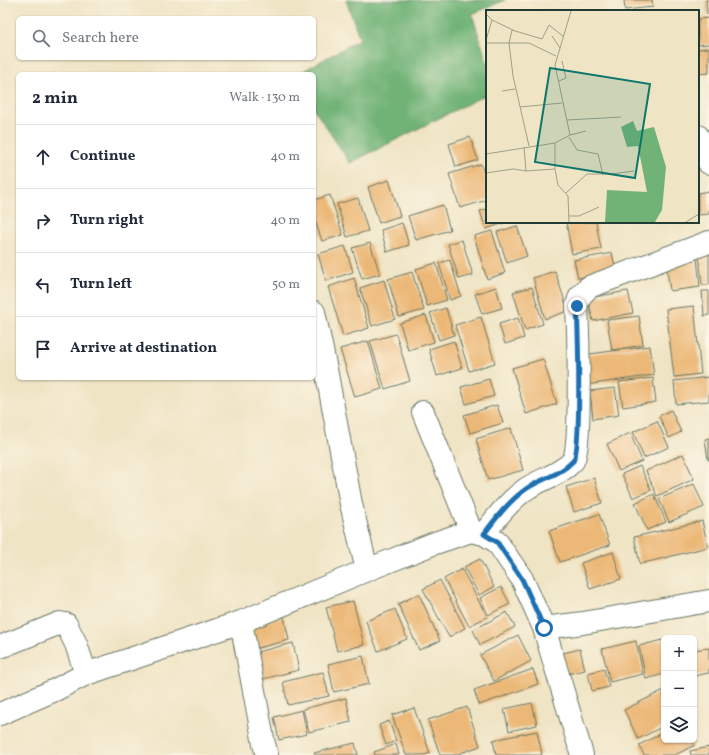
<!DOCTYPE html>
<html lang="en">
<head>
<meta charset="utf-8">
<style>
  body { margin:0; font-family:Vollkorn,serif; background:#f2f2f3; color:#1f2937 }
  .controls { position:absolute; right:12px; bottom:12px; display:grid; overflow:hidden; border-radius:6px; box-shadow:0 1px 3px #0004 }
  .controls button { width:36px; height:36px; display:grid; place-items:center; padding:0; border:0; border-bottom:1px solid #e0e1e3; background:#fff; color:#1f2937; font:20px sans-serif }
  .stop { position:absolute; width:12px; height:12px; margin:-9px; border:3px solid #1f6fb2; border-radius:50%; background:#fff }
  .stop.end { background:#1f6fb2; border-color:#fff; box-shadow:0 1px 4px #0008 }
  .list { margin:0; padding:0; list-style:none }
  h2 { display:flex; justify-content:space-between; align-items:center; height:52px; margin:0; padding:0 16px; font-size:17px }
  h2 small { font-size:13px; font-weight:400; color:#747a83 }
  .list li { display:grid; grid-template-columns:26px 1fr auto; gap:12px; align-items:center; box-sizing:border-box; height:64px; padding:0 16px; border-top:1px solid #e0e1e3 }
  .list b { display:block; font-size:15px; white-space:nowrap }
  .list em { font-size:13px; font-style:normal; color:#747a83 }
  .icon { flex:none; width:22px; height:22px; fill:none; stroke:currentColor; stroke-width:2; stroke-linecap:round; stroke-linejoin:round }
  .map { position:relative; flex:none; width:709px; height:755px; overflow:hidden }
  .search { position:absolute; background:#fff; box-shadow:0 1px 3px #0004; left:16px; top:16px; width:300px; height:44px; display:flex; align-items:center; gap:10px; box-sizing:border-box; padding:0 14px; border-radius:6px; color:#747a83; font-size:15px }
  .panel { position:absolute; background:#fff; box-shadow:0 1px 3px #0004; left:16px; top:72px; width:300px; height:308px; border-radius:6px }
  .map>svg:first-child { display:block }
  .forest { fill:#71b377; stroke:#487856 }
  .building { fill:#ecb877 }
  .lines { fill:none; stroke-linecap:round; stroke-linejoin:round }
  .minor-casing { stroke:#687766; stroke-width:24 }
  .minor { stroke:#fff; stroke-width:22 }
  .route { stroke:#1f6fb2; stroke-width:5 }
  .inset-road { fill:none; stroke:#9ca18a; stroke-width:1 }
  .view { fill:#0f766e; fill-opacity:0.15; stroke:#0f766e; stroke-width:2 }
  .inset-edge { fill:none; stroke:#1f3d34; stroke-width:2 }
</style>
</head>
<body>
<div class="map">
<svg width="709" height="755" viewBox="0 0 709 755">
  <rect width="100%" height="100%" fill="#fcf5e5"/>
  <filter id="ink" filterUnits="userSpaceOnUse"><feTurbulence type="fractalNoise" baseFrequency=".025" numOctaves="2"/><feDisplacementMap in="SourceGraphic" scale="8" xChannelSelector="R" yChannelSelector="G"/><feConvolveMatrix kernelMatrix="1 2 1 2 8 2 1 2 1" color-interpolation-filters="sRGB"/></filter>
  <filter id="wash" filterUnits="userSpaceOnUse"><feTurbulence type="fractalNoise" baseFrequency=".012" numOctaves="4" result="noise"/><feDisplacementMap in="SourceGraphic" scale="16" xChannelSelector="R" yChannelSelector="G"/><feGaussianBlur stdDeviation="0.9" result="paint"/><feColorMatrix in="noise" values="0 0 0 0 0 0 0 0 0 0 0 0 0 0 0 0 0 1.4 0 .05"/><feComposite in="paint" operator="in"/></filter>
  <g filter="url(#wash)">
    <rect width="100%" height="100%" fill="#efe4c4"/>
    <path class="forest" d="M346,0H505L472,14L487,62V94L350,163L314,109V74H298L360,39Z"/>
    <g id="blocks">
      <path class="building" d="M624,0H652L653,7L625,10Z
        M706,0H709V14H707Z
        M709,18V44L698,45V19Z
        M709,48V73L698,74V49Z
        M470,137L478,160L456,167L449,144Z
        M481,164L487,183V200L460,208L449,174Z
        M389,180L400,216L379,223L368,187Z
        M709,191V214L698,215V193Z
        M330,195L343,235L322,241L314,217V200Z
        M358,198L368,231L347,237L337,204Z
        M443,205L450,230L416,240L408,216Z
        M487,209V222H507L486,229L480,211Z
        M566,222H596L601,249L572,254Z
        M402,223L409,245L387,252L381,230Z
        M517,226L527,256L507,263L497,232Z
        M492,231L505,273L487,279L474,236Z
        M462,240L473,275L459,279L448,244Z
        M370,243L380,274L362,279L352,248Z
        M345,246L353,272L326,281L318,254Z
        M612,253L616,271L578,278L574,260Z
        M709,253V285H702L699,255Z
        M697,258L700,287L670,291L666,261Z
        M450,260L461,296L450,300L439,263Z
        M436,263L447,300L427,306L416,269Z
        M555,271L568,311L545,319L533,278Z
        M412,272L424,310L399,317L388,279Z
        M354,278L369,328L343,336L328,287Z
        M384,280L395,319L372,326L360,288Z
        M496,287L502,308L482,314L475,294Z
        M532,287L543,324L525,330L513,292Z
        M628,291L633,313L593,321L588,298Z
        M702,291H709V315L704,316Z
        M694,306L701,374L674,377L666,309Z
        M446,308L454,335L439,340L430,313Z
        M426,315L434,342L408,350L400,323Z
        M639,316L643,345L612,350L607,320Z
        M481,317L495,363L469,371L455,325Z
        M518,318L524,338L505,344L499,324Z
        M396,334L410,381L385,389L370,341Z
        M368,341L382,389L355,397L340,349Z
        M454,341L462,368L437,376L429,349Z
        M650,346L654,375L586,385L582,355Z
        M543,359L557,404L526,414L512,368Z
        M709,377V401L676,404L674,381Z
        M653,378L656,402L623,407L619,382Z
        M489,379L494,396L466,404L461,387Z
        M615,388L619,415L593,419L590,391Z
        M497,405L503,423L470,433L464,415Z
        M671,410L681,432L669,438L659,416Z
        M657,421L669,447L644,458L633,432Z
        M511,428L523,470L488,480L476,439Z
        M630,433L642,461L619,471L607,444Z
        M709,438V460H708L705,439Z
        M683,454L694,479L657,496L646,471Z
        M640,466L651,490L633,498L622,474Z
        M594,478L602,503L574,512L566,487Z
        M694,484L704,507L669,522L659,499Z
        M654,494L666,522L647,530L635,503Z
        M599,514L610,545L560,562L549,531Z
        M702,521L708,547L640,564L634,537Z
        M613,552L621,579L590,589L581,563Z
        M480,559L494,587L479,595L464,567Z
        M462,569L487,617L469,626L444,579Z
        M440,580L465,628L449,637L423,589Z
        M501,587L510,604L488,615L480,598Z
        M419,594L440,641L419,650L398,604Z
        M353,601L364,645L337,651L326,607Z
        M395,609L407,639L378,651L366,621Z
        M507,612L515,627L480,645L473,630Z
        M284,617L289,640L250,650L245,626Z
        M518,635L531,661L494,681L480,655Z
        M662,640L664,647V674L646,679L639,646Z
        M636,641L643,674L610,682L602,649Z
        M293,643L299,670L259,680L253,653Z
        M709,648V673L694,676V650Z
        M580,649L585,670L567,674L563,653Z
        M363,656L369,684L334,692L328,664Z
        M533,669L538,684L479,705L474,690Z
        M604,669L609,687L592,691L588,673Z
        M323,672L329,696L288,705L283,682Z
        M664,690V726L638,739L624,710Z
        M346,698L351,722L309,732L303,709Z
        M532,703L537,725L509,731L504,709Z
        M467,707L480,746L455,755H440L428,720Z
        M414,708L430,753L424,755H406L392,715Z
        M302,710L307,734L279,740L274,717Z
        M389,721L396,741L386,745L379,725Z
        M537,731L542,755H496L493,740Z
        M664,732V740H692L695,745L675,755H644L639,745Z
        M355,743L358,755H315L314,753Z
        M396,744L399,755H375L374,752Z
        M709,747V755H691L690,751Z"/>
    </g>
  </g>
  <g filter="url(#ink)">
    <use href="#blocks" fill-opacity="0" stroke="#687766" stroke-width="1"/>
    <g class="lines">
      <defs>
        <path id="minor" d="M698,136L709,163
          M314,312L326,369L351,504L367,570
          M423,412L471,531
          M484,534C496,518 509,501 526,489C541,479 560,475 573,461C582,451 578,327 577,305L580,296L589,287L709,242
          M241,622L264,744L267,755
          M544,628L582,755
          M0,647L60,623L66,624L76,644L86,674
          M0,714L55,690L86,674L241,622L367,570L435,543L471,531L484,534L497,542L522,579L544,628L583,623L709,601"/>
      </defs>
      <use href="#minor" class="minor-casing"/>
      <use href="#minor" class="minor"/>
    </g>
  </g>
  <g class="lines" filter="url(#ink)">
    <path class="route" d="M544,628L522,579L497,542L484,534C496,518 509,501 526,489C541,479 560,475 573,461C582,451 578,327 577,306"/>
  </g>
  <g transform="translate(486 10)">
    <rect width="213" height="213" fill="#efe4c4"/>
    <path d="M147,111L151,121L168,117L180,157L176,200L169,212H119L121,180L161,182L152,136L141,137L135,117Z" fill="#71b377"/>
    <path class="inset-road" d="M0,4L6,10L27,20M66,26L74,38M0,30L6,10M0,33H23L27,66L43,136M70,46L43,33H23L26,20L56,29L63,15L78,27M73,71L80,68L76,51M16,81L29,79M34,97L76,93M81,110L135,107M84,125L100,121M83,127L91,140L112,144L117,165M38,137L40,161M0,144L69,133M0,153V186M0,163L27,159L40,161L69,159M80,183L101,164H126L148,161M83,206H93L113,197M83,212L82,186L72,175L69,159V133L84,125L69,55L85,1M200,212L213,204"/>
    <path class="view" d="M64,58L164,74L149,168L49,152Z"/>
    <rect width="213" height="213" class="inset-edge"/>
  </g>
</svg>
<div class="controls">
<button>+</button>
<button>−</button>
<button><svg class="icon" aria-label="layers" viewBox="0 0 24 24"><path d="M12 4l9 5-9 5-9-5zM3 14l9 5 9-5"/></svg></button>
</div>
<div class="stop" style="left:544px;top:628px"></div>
<div class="stop end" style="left:577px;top:306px"></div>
<div class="search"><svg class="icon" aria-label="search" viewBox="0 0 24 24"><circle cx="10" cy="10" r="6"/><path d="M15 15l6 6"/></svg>Search here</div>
<section class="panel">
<h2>2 min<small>Walk · 130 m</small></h2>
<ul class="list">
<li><svg class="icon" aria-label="ahead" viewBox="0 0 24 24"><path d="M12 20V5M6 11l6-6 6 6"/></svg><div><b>Continue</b></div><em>40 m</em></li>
<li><svg class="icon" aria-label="right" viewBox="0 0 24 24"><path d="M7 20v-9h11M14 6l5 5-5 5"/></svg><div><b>Turn right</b></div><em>40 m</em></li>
<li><svg class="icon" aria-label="left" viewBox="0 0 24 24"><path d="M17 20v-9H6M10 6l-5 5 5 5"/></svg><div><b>Turn left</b></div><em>50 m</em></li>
<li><svg class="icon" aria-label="arrive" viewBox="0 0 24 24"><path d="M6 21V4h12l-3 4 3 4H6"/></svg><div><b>Arrive at destination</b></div></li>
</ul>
</section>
</div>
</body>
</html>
